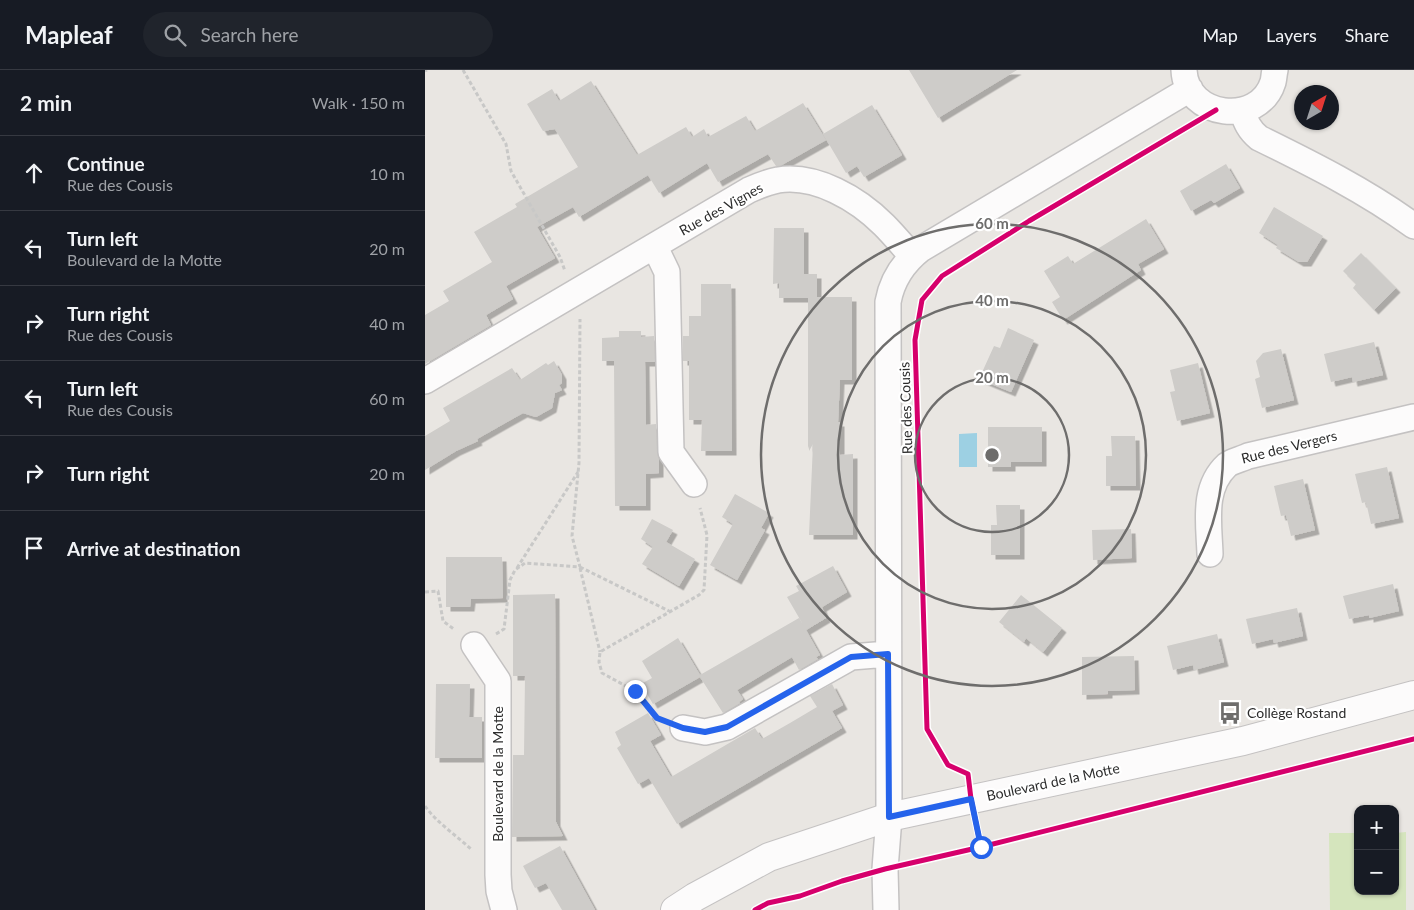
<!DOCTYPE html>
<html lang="en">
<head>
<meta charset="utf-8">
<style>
  body { margin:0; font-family:Lato,sans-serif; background:#20242c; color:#f1f3f6 }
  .controls { position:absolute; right:15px; bottom:15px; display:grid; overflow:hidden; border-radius:10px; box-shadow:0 1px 4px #0004 }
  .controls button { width:45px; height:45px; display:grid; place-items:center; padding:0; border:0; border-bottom:1px solid #363941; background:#171b24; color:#f1f3f6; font:25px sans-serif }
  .compass { position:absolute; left:869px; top:15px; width:45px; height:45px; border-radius:50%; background:#171b24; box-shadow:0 1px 4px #0004; rotate:39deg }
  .stop { position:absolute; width:15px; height:15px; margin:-11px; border:4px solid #2563eb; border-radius:50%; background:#fff }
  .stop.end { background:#2563eb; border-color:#fff; box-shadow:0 1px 5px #0008 }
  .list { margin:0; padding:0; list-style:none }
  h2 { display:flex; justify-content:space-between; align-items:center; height:65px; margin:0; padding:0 20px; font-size:21px }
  h2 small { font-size:16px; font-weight:400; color:#9ea1a6 }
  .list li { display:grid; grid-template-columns:32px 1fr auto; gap:15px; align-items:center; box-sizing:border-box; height:75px; padding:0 20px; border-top:1px solid #363941 }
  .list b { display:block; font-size:19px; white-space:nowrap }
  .list p { margin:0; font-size:16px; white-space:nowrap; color:#9ea1a6 }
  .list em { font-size:16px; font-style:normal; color:#9ea1a6 }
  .icon { flex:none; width:28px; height:28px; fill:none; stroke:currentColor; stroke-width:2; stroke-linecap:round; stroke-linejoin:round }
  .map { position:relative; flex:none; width:989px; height:840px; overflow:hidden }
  header { display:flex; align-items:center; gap:30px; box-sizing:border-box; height:70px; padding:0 25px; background:#171b24; border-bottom:1px solid #363941 }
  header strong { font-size:24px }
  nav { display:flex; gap:28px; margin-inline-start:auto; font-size:18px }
  .search { width:350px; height:45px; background:#20242c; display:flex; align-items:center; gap:12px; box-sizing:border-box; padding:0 18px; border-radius:28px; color:#9ea1a6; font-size:19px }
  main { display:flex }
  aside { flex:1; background:#171b24 }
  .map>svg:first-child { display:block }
  .pitch { fill:#d5e5bd }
  .water { fill:#9dd0e3 }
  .building { fill:#ceccc9; filter:url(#shadow) }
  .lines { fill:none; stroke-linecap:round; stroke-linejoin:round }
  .street-casing { stroke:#c4c2c2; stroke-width:28 }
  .secondary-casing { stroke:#c4c2c2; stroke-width:30 }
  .path { stroke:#c8c8c7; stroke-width:3; stroke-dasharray:4 2.5; stroke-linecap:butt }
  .street { stroke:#fcfbfb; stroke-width:25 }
  .secondary { stroke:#fcfbfb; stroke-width:28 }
  .cycleway-casing { stroke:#fff; stroke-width:8 }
  .cycleway { stroke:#d6006c; stroke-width:5 }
  .route { stroke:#2563eb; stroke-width:6 }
  .ring { fill:none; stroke:#6e6d6c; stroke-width:2.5 }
  .labels { text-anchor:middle; stroke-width:4.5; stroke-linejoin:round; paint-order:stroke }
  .street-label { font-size:14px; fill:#2c2c2c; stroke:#fff }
  .poi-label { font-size:14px; fill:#2c2c2c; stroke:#fff; text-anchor:start }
  .centre { fill:#6e6d6c; stroke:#fff; stroke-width:2.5 }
  .ring-label { font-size:15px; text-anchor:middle; font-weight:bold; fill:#6e6d6c; stroke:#fff; stroke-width:4.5; stroke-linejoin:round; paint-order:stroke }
</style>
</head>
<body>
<header>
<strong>Mapleaf</strong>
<div class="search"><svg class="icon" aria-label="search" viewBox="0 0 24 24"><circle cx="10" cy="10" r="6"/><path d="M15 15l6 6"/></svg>Search here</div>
<nav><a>Map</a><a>Layers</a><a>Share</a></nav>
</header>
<main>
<aside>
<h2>2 min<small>Walk · 150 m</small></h2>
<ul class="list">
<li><svg class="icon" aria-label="ahead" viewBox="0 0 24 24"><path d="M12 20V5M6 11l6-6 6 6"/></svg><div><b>Continue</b><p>Rue des Cousis</p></div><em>10 m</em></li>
<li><svg class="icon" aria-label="left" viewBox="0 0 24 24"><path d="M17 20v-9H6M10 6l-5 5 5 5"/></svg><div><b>Turn left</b><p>Boulevard de la Motte</p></div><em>20 m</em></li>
<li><svg class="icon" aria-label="right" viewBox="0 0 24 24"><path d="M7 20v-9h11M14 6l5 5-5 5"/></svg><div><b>Turn right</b><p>Rue des Cousis</p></div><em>40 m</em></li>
<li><svg class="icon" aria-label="left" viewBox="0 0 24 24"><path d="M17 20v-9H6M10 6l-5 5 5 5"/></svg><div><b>Turn left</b><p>Rue des Cousis</p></div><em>60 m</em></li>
<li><svg class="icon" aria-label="right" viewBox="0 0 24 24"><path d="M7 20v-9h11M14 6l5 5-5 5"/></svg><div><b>Turn right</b></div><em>20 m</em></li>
<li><svg class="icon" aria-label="arrive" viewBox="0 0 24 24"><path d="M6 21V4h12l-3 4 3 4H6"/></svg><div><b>Arrive at destination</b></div></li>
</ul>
</aside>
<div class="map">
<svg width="989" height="840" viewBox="0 0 989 840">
  <defs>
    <filter id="shadow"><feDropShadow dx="4.5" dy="4.5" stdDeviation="0" flood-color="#0004"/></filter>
  </defs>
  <rect width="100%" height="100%" fill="#e9e6e2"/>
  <path class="pitch" d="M981,762V840H905L904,763H933V821H970V763Z"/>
  <path class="water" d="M552,363V397H534V364Z"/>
  <path class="building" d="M484,0H592L513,48Z
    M166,11L212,85L261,57L267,67L279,59L283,67L321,46L330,61L378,33L401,70L355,96H351L343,84L293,112L282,93L234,123L223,105L154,147L148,137L112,157L130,188L81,216L88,229L61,245L66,255L0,294V245L24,231L18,221L67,192L49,162L92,137L90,134L153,97L130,59L118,61L102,34L127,19L134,31Z
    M447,35L477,85L439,107L432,96L421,103L398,64Z
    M801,94L815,118L789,133L786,130L766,141L755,121Z
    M849,137L898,166L882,192H874L851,178L853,175L834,163Z
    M721,149L739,179L713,194L716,200L638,250L627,232L635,227L619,201L643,186L648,194Z
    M349,158H379V204H392V227H427V310H415L413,352H415V385L428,384V465H384L388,374L384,381V376L383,379V228H387H354V213L348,214Z
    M936,183L971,218L949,240L928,218L931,214L918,201Z
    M276,214H306L307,381H276L277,350H264V291H258V266H264V246H276Z
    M583,258L609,270L586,322L554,309L569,276L575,278Z
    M194,261H216V267L229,266L230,292H220L221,355L231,354L232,382L234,390V403L221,404V436H190L189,291H177V268L194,267Z
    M949,272L958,305L928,312L927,307L906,312L899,284Z
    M856,279L869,330L837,338L830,309L835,307L831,291L838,283Z
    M129,291L137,305V313L134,315L137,320L130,323L127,338L111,347L98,343L52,369L53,371L31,381L0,400V366L25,351L18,338L87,298L95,310L121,293L123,295Z
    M773,293L785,343L752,351L745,322L750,321L745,300Z
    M563,357H617V392H586V397H563Z
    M686,366H710L711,416H681V386H687Z
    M962,397L974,448L946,454L941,432L937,433L930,404Z
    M878,409L890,460L866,466L861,445L856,446L849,416Z
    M310,424L344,443L336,458L340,460L312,510L285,495L308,454L297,447Z
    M571,435H595V485H566V455H572Z
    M227,449L248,460L241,472L270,489L254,516L217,494L228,477L216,469Z
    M706,459L707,488L668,490L667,460Z
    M21,487H77L78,528L46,529L45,537H21Z
    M408,496L422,522L397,537L401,548L381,560L395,585L391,587L393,589L374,600L367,587L312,620L318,629L314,632L315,633L298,643L275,607L228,634L216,614L227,608L217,591L253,568L275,605L374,548L380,558L362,527L374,521L371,516Z
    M968,514L974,541L944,548V545L924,549L918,526Z
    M130,524L131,752L138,766L87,767L88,685H99L100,606H88V525Z
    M596,525L637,558L618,582L601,568L599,572L574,552Z
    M872,538L878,566L849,573L848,569L827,574L821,549Z
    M792,564L799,592L769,600L768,595L748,600L742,576Z
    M709,586L710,620L683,621V624L657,625V587Z
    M11,614H45L44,647H57V688H10Z
    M407,614L418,635L407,641L417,658L252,754L224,708L213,714L192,678L196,675L190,662L223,643L236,665L225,671L246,707L330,658L337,669L365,653L392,637L385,626Z
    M135,776L170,840H137L121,813L110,818L98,796Z"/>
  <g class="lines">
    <defs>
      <path id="street" d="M759,0C761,48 834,57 848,12C849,8 849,4 850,0
        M817,41C821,52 824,60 834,68C887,94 941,121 989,156
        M230,177L242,202L246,382L269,414
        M0,311L324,120C333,116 343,112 353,110C391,104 433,129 459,155C469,165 478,176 487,186
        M785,484C784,453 777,418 802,395C807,391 817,389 823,386L989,347
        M49,575L73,611V805L74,821L79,840
        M258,658L280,662L302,657L426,587L463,584
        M461,840L460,799L464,747L463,232C467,210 478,193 496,179L765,19"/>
      <path id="secondary" d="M250,840L270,827L344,787L464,747L818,671L989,625"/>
    </defs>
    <use href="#street" class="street-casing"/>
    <use href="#secondary" class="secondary-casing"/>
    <path class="path" d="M38,0L81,74L86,101L135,187L140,201
      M0,1L2,0
      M155,497L244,541
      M92,498L153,402
      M155,498L175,582
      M0,522L13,521L18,551L30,560
      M71,564L79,559L85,510L90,500L100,493L155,497L147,466L154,393L155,249
      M234,649L232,648L210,621L177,603L174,592L175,582L274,525L279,520L282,465L275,438
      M0,736C11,752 32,766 47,780"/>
    <use href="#street" class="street"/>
    <use href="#secondary" class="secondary"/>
    <defs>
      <path id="cycleway" d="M556,777L546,729L543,704L523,695L502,659L490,270L497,230L517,206L604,151L791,40
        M330,840L343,833L375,826L417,811L460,799L556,777L989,669"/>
    </defs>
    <use href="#cycleway" class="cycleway-casing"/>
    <use href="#cycleway" class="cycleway"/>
  </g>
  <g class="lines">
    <path class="route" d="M210,621L232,648L258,658L280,662L302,657L426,587L463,584L464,747L546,729L556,777"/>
  </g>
  <g class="ring">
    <circle cx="567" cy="385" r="77"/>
    <circle cx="567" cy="385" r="154"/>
    <circle cx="567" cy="385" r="231"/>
  </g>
  <defs>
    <symbol id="bus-bare" viewBox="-9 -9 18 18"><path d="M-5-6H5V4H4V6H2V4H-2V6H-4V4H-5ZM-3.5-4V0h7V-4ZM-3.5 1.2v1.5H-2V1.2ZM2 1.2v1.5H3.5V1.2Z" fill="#6e6d6c" stroke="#fff" stroke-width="2.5" paint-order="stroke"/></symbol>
  </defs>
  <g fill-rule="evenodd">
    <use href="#bus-bare" x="789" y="627" width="32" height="32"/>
  </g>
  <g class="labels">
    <g class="street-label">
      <text transform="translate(296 139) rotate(-29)" y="5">Rue des Vignes</text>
      <text transform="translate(481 338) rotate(-92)" y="5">Rue des Cousis</text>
      <text transform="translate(864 377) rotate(-14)" y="5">Rue des Vergers</text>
      <text transform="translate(73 704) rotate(-90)" y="5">Boulevard de la Motte</text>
      <text transform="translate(628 712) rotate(-12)" y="5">Boulevard de la Motte</text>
    </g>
    <g class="poi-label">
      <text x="822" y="648">Collège Rostand</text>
    </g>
  </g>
  <circle cx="567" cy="385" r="8" class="centre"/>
  <g class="ring-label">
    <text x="567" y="159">60 m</text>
    <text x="567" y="236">40 m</text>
    <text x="567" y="313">20 m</text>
  </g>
</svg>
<div class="controls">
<button>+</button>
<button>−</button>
</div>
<svg class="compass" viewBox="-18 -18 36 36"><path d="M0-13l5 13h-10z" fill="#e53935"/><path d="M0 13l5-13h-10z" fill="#9ea1a6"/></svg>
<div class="stop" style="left:556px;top:777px"></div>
<div class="stop end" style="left:210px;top:621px"></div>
</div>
</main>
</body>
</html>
